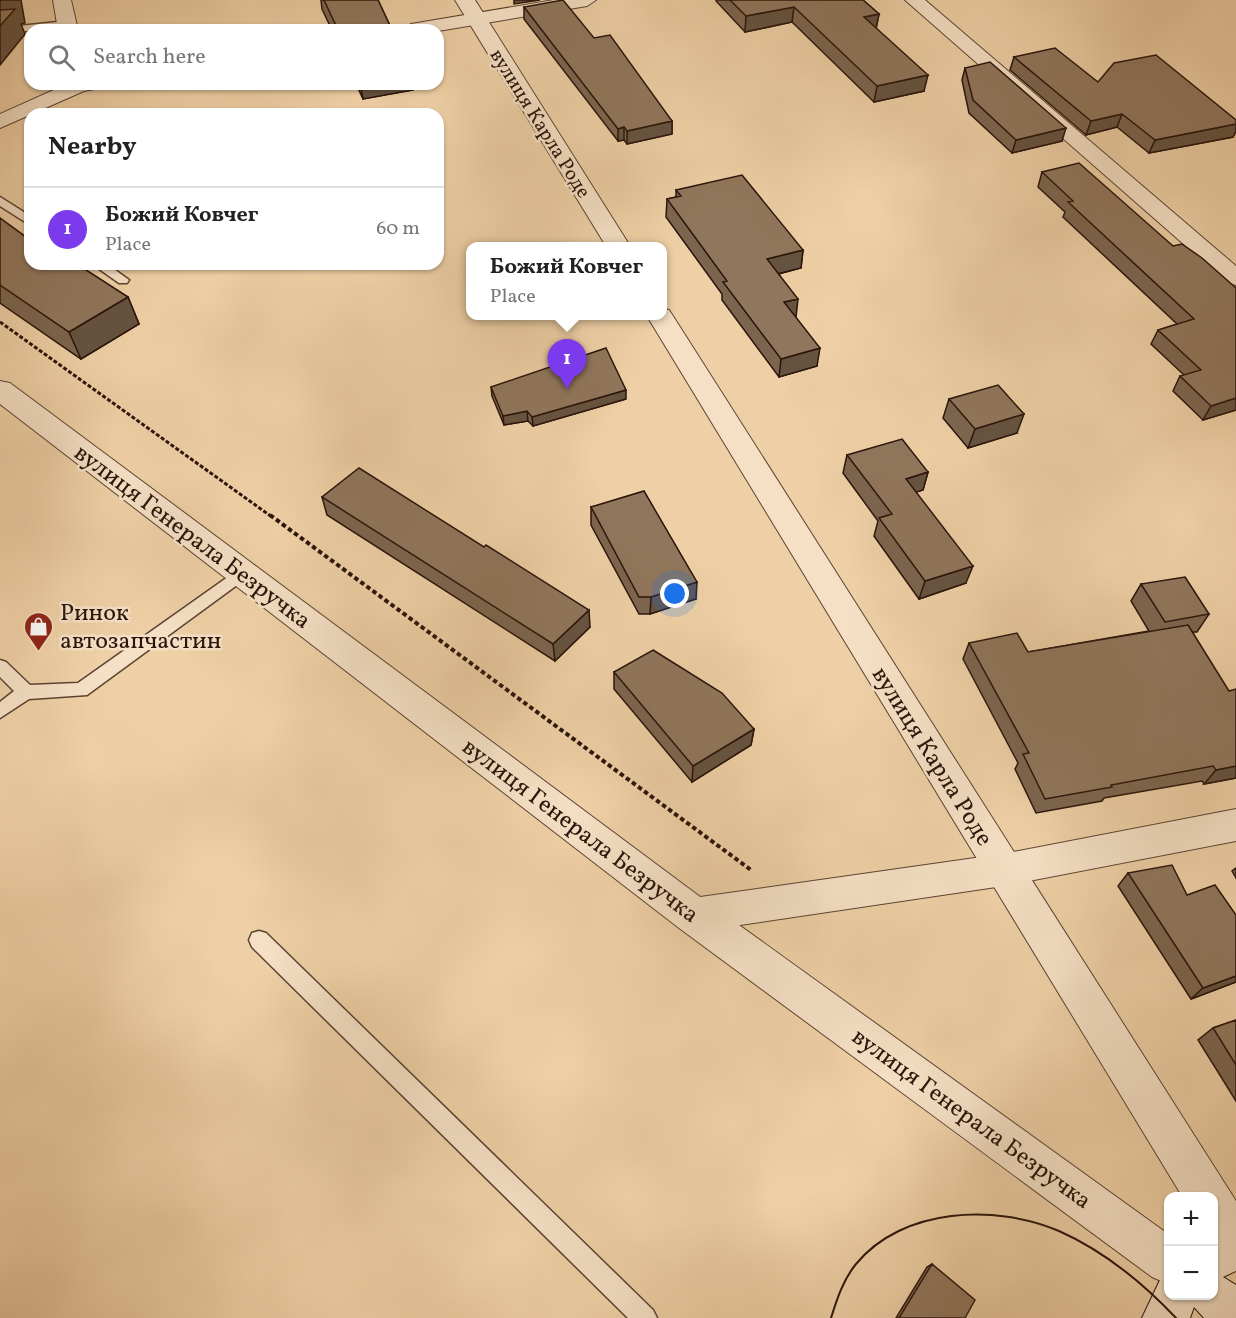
<!DOCTYPE html>
<html lang="en">
<head>
<meta charset="utf-8">
<style>
  body { margin:0; font-family:Vollkorn,serif; background:#f6f6f6; color:#222 }
  .controls { position:absolute; right:18px; bottom:18px; display:grid; overflow:hidden; border-radius:12px; box-shadow:0 2px 4px #0004 }
  .controls button { width:54px; height:54px; display:grid; place-items:center; padding:0; border:0; border-bottom:2px solid #e0e0e0; background:#fff; color:#222; font:30px sans-serif }
  .you { position:absolute; left:675px; top:594px; width:21px; height:21px; margin:-15px; border:4px solid #fff; border-radius:50%; background:#1a73e8; box-shadow:0 0 0 9px #1a73e833 }
  .badge { display:grid; place-items:center; width:39px; height:39px; border-radius:50%; background:#7c3aed; color:#fff; font-size:20px; font-weight:700 }
  .pin { position:absolute; translate:-50% -50px; filter:drop-shadow(0 2px 3px #0008) }
  .pin::after { content:''; position:absolute; top:32px; width:21px; height:18px; background:inherit; clip-path:polygon(0 0,100% 0,50% 100%) }
  .popup { position:absolute; left:466px; top:242px; width:201px; height:78px; box-sizing:border-box; display:grid; place-content:center; border-radius:12px; background:#fff; filter:drop-shadow(0 2px 4px #0005); font-size:20px; white-space:nowrap; color:#767676 }
  .popup b { font-size:22px; color:#222 }
  .popup::after { content:''; position:absolute; left:50%; top:100%; margin-left:-12px; border:12px solid transparent; border-top-color:#fff }
  .list { margin:0; padding:0; list-style:none }
  h2 { display:flex; justify-content:space-between; align-items:center; height:78px; margin:0; padding:0 24px; font-size:26px }
  h2 small { font-size:20px; font-weight:400; color:#767676 }
  .list li { display:grid; grid-template-columns:39px 1fr auto; gap:18px; align-items:center; box-sizing:border-box; height:84px; padding:0 24px; border-top:2px solid #e0e0e0 }
  .list b { display:block; font-size:22px; white-space:nowrap }
  .list p { margin:0; font-size:20px; white-space:nowrap; color:#767676 }
  .list em { font-size:20px; font-style:normal; color:#767676 }
  .icon { flex:none; width:33px; height:33px; fill:none; stroke:currentColor; stroke-width:2; stroke-linecap:round; stroke-linejoin:round }
  .map { position:relative; flex:none; width:1236px; height:1318px; overflow:hidden }
  .search { position:absolute; background:#fff; box-shadow:0 2px 4px #0004; left:24px; top:24px; width:420px; height:66px; display:flex; align-items:center; gap:15px; box-sizing:border-box; padding:0 21px; border-radius:18px; color:#767676; font-size:22px }
  .panel { position:absolute; background:#fff; box-shadow:0 2px 4px #0004; left:24px; top:108px; width:420px; height:162px; border-radius:18px }
  .map>svg:first-child { display:block }
  .lines { fill:none; stroke-linecap:round; stroke-linejoin:round }
  .service-casing { stroke:#5b4332; stroke-width:3 }
  .minor-casing { stroke:#5b4332; stroke-width:2 }
  .tertiary-casing { stroke:#5b4332; stroke-width:2 }
  .secondary-casing { stroke:#2a140b; stroke-width:2 }
  .path-far1 { stroke:#2a140b; stroke-width:3; stroke-dasharray:4 2; stroke-linecap:butt }
  .path { stroke:#2a140b; stroke-width:4; stroke-dasharray:4.5 3; stroke-linecap:butt }
  .service { fill:#f5e0c5; fill-rule:evenodd }
  .minor { fill:#f5e0c5; fill-rule:evenodd }
  .tertiary { fill:#f5e0c5; fill-rule:evenodd }
  .secondary { fill:#f5e0c5; fill-rule:evenodd }
  .tram { stroke:#2a140b; stroke-width:2 }
  .wall { fill:#7c654f; stroke:#2a140b; stroke-width:1.5 }
  .shaded-wall { fill:#655340; stroke:#2a140b; stroke-width:1.5 }
  .building { fill:#90765c; stroke:#2a140b; stroke-width:1.5 }
  .labels { text-anchor:middle; stroke-width:5; stroke-linejoin:round; paint-order:stroke }
  .far-street-label { font-size:20px; fill:#2a140b; stroke:#f5e0c5 }
  .street-label { font-size:24px; fill:#2a140b; stroke:#f5e0c5 }
  .poi-label { font-size:24px; fill:#2a140b; stroke:#f5e0c5; text-anchor:start }
</style>
</head>
<body>
<div class="map">
<svg width="1236" height="1318" viewBox="0 0 1236 1318">
  <rect width="100%" height="100%" fill="#efd0a6"/>
  <filter id="stains"><feTurbulence type="fractalNoise" baseFrequency=".00333" numOctaves="4"/><feColorMatrix values="0 0 0 0 .2 0 0 0 0 .09 0 0 0 0 .02 0 0 0 .5 -.17"/></filter>
  <radialGradient id="worn" r=".72"><stop offset=".6" stop-color="#630" stop-opacity="0"/><stop offset="1" stop-color="#630" stop-opacity=".3"/></radialGradient>
  <g class="lines">
    <defs>
      <path id="service" d="M67,21L71,22V26L0,34V28Z
        M0,197L30,216V225L0,206Z
        M92,264H107L129,280L127,283H119Z
        M242,567L250,573L248,577L87,695L29,699L0,718V702L14,691L0,677V660L6,662L30,685L78,683Z
        M259,931L266,933L653,1310L657,1318H628L252,947L249,940L252,933Z"/>
      <path id="minor" d="M53,0H71L78,30H58Z
        M554,0H596L587,6L438,31L401,30L411,24Z
        M905,0H925L1236,266V285L1228,283Z
        M67,84H102L99,88L84,91L0,128V114Z
        M1236,809V841L1003,886L693,932L680,927L675,915L680,903L693,898L1003,854Z"/>
      <path id="tertiary" d="M455,0H475L630,246H606Z
        M663,309L669,310L673,316L1236,1201V1266L1220,1259L1214,1248V1196H1182L647,316H663Z
        M0,381L10,383L707,902L1168,1234V1284L1152,1277L679,928L0,404Z"/>
      <path id="secondary" d="M1236,1222V1271L1223,1277L1236,1285V1318H1204L1194,1307L1190,1318H1142L1160,1280L1168,1276V1296H1214V1233Z"/>
    </defs>
    <use href="#service" class="service-casing"/>
    <use href="#minor" class="minor-casing"/>
    <use href="#tertiary" class="tertiary-casing"/>
    <use href="#secondary" class="secondary-casing"/>
    <path class="path-far1" d="M0,322L272,517"/>
    <path class="path" d="M270,515L751,870"/>
    <use href="#service" class="service"/>
    <use href="#minor" class="minor"/>
    <use href="#tertiary" class="tertiary"/>
    <use href="#secondary" class="secondary"/>
    <path class="tram" d="M831,1318C837,1299 843,1280 856,1264C903,1207 996,1204 1059,1231C1104,1251 1143,1283 1176,1318"/>
  </g>
  <path class="wall" d="M321,0H378L392,30H332L322,9Z
    M716,0H863L879,14L876,28L924,91L874,102L792,22L745,32L716,1Z
    M524,7L594,38L672,121V134L627,144L624,140L618,141L524,19Z
    M1014,57L1098,82L1236,120V131L1233,137L1149,153L1117,127L1086,135L1010,70Z
    M965,68L1062,141L1012,153L969,113L962,80Z
    M356,84H412L413,90L363,99Z
    M1042,172L1173,246L1236,288V410L1203,420L1173,391L1180,376L1184,375L1151,344L1158,330L1177,324L1063,217L1065,212L1038,187Z
    M676,190L803,250L801,268L779,274L795,317L817,366L779,377L722,300V294L666,217L667,199L676,197Z
    M0,218L26,237L128,297L139,324L81,359L0,303Z
    M491,387L626,399L533,426L528,421L504,425L492,396Z
    M949,399L1017,433L968,448L943,418Z
    M847,455L928,472L923,490L916,492L966,583L919,599L874,536L878,521L843,473Z
    M322,497L484,547L590,627L555,661L327,515Z
    M591,507L696,599L650,614H639L591,525Z
    M1141,584L1209,614L1197,632H1193L1236,778L1204,784L1202,781L1104,798L1102,801L1036,813L1015,769L1018,763L963,659L969,643L1028,652L1149,631L1131,601Z
    M614,672L754,729L751,745L692,782L614,689Z
    M1236,868V878L1232,871Z
    M1128,873L1187,895L1236,915V982L1191,999L1118,886Z
    M1236,1020V1101L1198,1040L1213,1028Z
    M932,1264L965,1318H896L927,1267Z"/>
  <path class="shaded-wall" d="M0,0H21L25,23L21,24L25,34L0,65Z
    M514,0H540L514,4Z
    M794,7L792,22L745,32L746,16Z
    M879,14L876,29L864,17Z
    M928,75L924,91L874,102L877,86Z
    M360,84H412L413,90L363,99Z
    M1122,114L1117,127L1086,135L1091,121Z
    M672,121V134L627,144V131Z
    M1236,124V131L1233,137L1149,153L1155,140Z
    M624,127V140L618,141V129Z
    M1066,128L1062,141L1012,153L1016,140Z
    M803,250L801,268L765,277L767,259Z
    M128,297L139,324L81,359L69,332Z
    M798,299L796,317L781,320L784,302Z
    M820,348L817,366L779,377L781,359Z
    M626,390V399L533,426L532,417Z
    M1236,398V410L1203,420L1211,406Z
    M527,411L528,421L504,425L503,416Z
    M1024,414L1017,433L968,448L975,429Z
    M928,472L923,490L901,497L906,479Z
    M973,566L966,583L919,599L925,581Z
    M697,582L696,599L650,614L651,597Z
    M589,610L590,627L555,661L553,644Z
    M754,729L751,745L692,782L693,766Z
    M1236,766V778L1204,784L1216,770Z
    M1236,976V982L1191,999L1203,988Z"/>
  <path class="building" d="M324,0H378L392,30H338Z
    M563,0L594,38L610,35L672,121L627,131L624,127L618,129L524,7Z
    M730,0H863L879,14L864,17L928,75L877,86L794,7L746,16Z
    M15,9L0,26V10Z
    M1055,48L1098,82L1114,63L1156,55L1236,120V124L1155,140L1122,114L1091,121L1014,57Z
    M990,62L1066,128L1016,140L973,100L965,68Z
    M288,109L290,114H265Z
    M1079,163L1173,246L1182,244L1202,258L1236,288V398L1211,406L1180,376L1201,370L1158,330L1194,319L1068,202L1073,201L1042,172Z
    M742,175L803,250L767,259L798,299L784,302L820,348L781,359L723,282L727,281L667,199L681,196L676,190Z
    M0,218L26,237L30,235V264H77L128,297L69,332L0,285Z
    M606,348L626,390L532,417L527,411L503,416L491,387Z
    M998,385L1024,414L975,429L949,399Z
    M902,439L928,472L906,479L973,566L925,581L879,518L892,514L847,455Z
    M359,468L484,547L486,545L589,610L553,644L322,497Z
    M644,491L697,582L651,597H639L591,507Z
    M1185,577L1209,614L1165,622L1141,584Z
    M1188,625L1229,691L1236,689V766L1216,770L1213,766L1111,785L1112,787L1045,799L1023,754L1029,753L969,643L1017,633L1028,652Z
    M653,650L722,693L754,729L693,766L614,672Z
    M1172,865L1187,895L1215,885L1236,915V976L1203,988L1128,873Z
    M1236,1020V1065L1213,1028Z
    M932,1264L975,1300L965,1318H899Z"/>
  <defs>
    <symbol id="shop-pin" viewBox="-11 -11 22 30"><path d="M0 17L-7.5 6A9.5 9.5 0 1 1 7.5 6Z" fill="#8f2418" stroke="#f5e0c5"/><path d="M-5-2.5h2.3a2.7 3.5 0 0 1 5.4 0H5L5.5 6h-11ZM-1.5-2.5h3a1.5 2.3 0 0 0-3 0Z" fill="#fff"/></symbol>
  </defs>
  <g fill-rule="evenodd">
    <use href="#shop-pin" x="22" y="610" width="33" height="45"/>
  </g>
  <g class="labels">
    <g class="far-street-label">
      <text transform="translate(541 123) rotate(58)" y="7">вулиця Карла Роде</text>
    </g>
    <g class="street-label">
      <text transform="translate(193 536) rotate(37)" y="8">вулиця Генерала Безручка</text>
      <text transform="translate(933 756) rotate(58)" y="8">вулиця Карла Роде</text>
      <text transform="translate(581 830) rotate(37)" y="8">вулиця Генерала Безручка</text>
      <text transform="translate(972 1118) rotate(36)" y="8">вулиця Генерала Безручка</text>
    </g>
    <g class="poi-label">
      <text x="60" y="620">Ринок<tspan x="60" dy="28">автозапчастин</tspan></text>
    </g>
  </g>
  <rect width="100%" height="100%" filter="url(#stains)"/>
  <rect width="100%" height="100%" fill="url(#worn)"/>
</svg>
<div class="controls">
<button>+</button>
<button>−</button>
</div>
<div class="you"></div>
<div class="pin badge" style="left:567px;top:389px">1</div>
<div class="popup"><b>Божий Ковчег</b>Place</div>
<div class="search"><svg class="icon" aria-label="search" viewBox="0 0 24 24"><circle cx="10" cy="10" r="6"/><path d="M15 15l6 6"/></svg>Search here</div>
<section class="panel">
<h2>Nearby<small></small></h2>
<ul class="list">
<li><span class="badge">1</span><div><b>Божий Ковчег</b><p>Place</p></div><em>60 m</em></li>
</ul>
</section>
</div>
</body>
</html>
